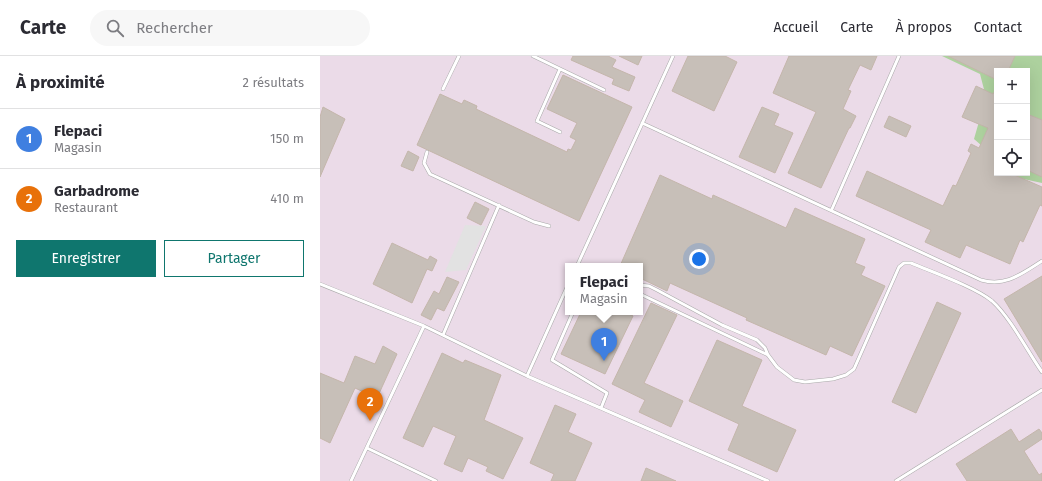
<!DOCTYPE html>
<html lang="fr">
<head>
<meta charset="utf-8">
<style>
  body { margin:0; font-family:"Fira Sans",sans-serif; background:#f7f7f7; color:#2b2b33 }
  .controls { position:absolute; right:12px; top:12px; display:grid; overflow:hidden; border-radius:0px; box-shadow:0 4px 16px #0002 }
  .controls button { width:36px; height:36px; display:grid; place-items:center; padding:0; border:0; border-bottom:1px solid #e1e1e2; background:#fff; color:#2b2b33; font:20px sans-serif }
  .you { position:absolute; left:379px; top:203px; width:14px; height:14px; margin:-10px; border:3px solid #fff; border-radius:50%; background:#1a73e8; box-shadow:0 0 0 6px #1a73e833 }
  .badge { display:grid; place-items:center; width:26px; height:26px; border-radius:50%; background:#0f766e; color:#fff; font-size:13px; font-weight:700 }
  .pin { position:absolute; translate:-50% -33px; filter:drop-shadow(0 1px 2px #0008) }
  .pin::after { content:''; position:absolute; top:21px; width:14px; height:12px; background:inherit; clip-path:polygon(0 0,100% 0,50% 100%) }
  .popup { position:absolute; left:245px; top:207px; width:78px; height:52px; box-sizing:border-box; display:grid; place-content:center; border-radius:0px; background:#fff; filter:drop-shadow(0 1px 3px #0005); font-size:13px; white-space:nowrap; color:#7c7c81 }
  .popup b { font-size:15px; color:#2b2b33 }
  .popup::after { content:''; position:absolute; left:50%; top:100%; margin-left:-8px; border:8px solid transparent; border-top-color:#fff }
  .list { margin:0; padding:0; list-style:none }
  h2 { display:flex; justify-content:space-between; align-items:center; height:52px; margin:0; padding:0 16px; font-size:17px }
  h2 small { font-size:13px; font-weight:400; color:#7c7c81 }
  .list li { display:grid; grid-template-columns:26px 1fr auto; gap:12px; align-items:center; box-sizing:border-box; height:60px; padding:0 16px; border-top:1px solid #e1e1e2 }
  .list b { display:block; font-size:15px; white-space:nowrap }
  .list p { margin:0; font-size:13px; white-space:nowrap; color:#7c7c81 }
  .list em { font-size:13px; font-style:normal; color:#7c7c81 }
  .actions { display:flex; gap:8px; padding:12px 16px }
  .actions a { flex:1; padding:9px 0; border:1px solid #0f766e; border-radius:0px; text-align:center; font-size:14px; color:#0f766e }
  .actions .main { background:#0f766e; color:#fff }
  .icon { flex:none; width:22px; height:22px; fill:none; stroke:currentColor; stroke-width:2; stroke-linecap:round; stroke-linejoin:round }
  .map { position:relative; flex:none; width:722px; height:425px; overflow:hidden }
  header { display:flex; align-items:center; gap:24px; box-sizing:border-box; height:56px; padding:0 20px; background:#fff; border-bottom:1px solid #e1e1e2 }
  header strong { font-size:19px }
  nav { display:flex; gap:22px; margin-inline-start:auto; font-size:14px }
  .search { width:280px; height:36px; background:#f7f7f7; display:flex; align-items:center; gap:10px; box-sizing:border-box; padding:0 14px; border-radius:22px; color:#7c7c81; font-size:15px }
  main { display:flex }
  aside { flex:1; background:#fff }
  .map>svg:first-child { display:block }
  .industrial { fill:#ebdbe8; fill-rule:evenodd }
  .forest { fill:#add19e }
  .parking { fill:#e2e2e2 }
  .building { fill:#c7bfb8; stroke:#c4b6ab }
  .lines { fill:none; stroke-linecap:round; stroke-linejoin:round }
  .lane-casing { stroke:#a9a9a9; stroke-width:4 }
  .lane { stroke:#fff; stroke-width:3 }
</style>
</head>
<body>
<header>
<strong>Carte</strong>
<div class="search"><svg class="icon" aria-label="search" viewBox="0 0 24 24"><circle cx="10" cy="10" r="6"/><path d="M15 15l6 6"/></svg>Rechercher</div>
<nav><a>Accueil</a><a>Carte</a><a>À propos</a><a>Contact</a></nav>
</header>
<main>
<aside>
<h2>À proximité<small>2 résultats</small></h2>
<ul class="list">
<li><span class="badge" style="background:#3f7fe0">1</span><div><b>Flepaci</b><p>Magasin</p></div><em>150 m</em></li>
<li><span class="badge" style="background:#e8710a">2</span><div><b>Garbadrome</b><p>Restaurant</p></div><em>410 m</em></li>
</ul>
<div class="actions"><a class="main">Enregistrer</a><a>Partager</a></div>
</aside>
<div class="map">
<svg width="722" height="425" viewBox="0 0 722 425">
  <rect width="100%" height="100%" fill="#f2efe9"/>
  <path class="industrial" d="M0,0H722V425H0ZM677,15H707V117H677ZM248,210H320V256H248Z"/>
  <path class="forest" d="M622,0H722V127L699,122L693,117H707V15H677V103L654,83L666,41L660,18Z"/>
  <path class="parking" d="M145,169L166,170L146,214L125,216Z"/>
  <path class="building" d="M253,0H288L296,4L292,11L315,21L309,35L292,28L294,23L251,4Z
    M299,0H322L318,9Z
    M368,0H405L417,6L394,55L352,35Z
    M469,0H557L551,14L540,9L528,34L531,35L523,53L536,60L530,72H529L501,132L468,117L496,56L453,37Z
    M628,0H695L688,15H677V24Z
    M243,19L312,51L259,165L97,89L120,38L142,48L144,44L157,50L156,53L247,96L248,93L251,94L256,84L250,81L257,67L227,53Z
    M656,30L673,38L677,31V117H686L691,120L692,118L722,131V150L720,149L703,186L700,184L690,208L646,189L640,202L605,186L611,174L536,140L547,115L623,150L633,129L636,130L651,97L648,95L651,88L659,92L668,72L642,61Z
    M3,51L25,63L0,121V61Z
    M442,51L459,58L454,69L473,77L455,117L419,101Z
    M707,58L722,64V121L707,114Z
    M569,60L591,70L586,81L564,71Z
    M88,95L99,101L93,115L81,110Z
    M340,119L392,143L393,139L466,172L475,152L545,183L535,207L545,211L541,219L565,230L532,300L510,290L506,299L426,264L427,262L350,227L347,235L320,222V210H300Z
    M155,146L169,153L161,169L147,162Z
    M72,187L108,204L110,200L117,204L112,215L107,213L92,247L53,228Z
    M722,220V306L684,243Z
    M127,221L139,226L124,255L117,252L111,264L101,259L114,235L119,238Z
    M617,246L641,257L596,357L572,346Z
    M331,247L357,259L324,327L363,345L351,371L319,356L325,344L292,328Z
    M261,256H305L313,260L285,318L241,298Z
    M397,284L442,304L422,350L476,374L457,416L408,394L419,368L369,345Z
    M63,290L77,298L57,342L35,332L10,387L0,382V317L24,327L35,300L55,308Z
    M122,297L143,307L145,304L181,319L164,364L203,382L183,423L166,415L168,411L148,402L142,416L124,408L136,380L113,370L103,391L83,382Z
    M235,349L256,358L248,376L272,387L255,425H231L234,418L210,407Z
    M691,373L699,386L719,373L722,377V383L704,395L719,419L722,417V425H647L636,408Z
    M326,412L356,425H321Z"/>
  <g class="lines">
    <defs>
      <path id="lane" d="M213,0L284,34
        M123,33L139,0
        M322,67L661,224C686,231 701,218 722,205
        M240,76L217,65L240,13
        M107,96L104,107L110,118L214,166L229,170
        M512,153L579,0
        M257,210L353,0
        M0,228L104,270L207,320L448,425
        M320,229L329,230L337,234L402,269L437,284L445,292L448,299L457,311L474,324L485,326L513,323L526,319L534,313L579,211L584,207H591C612,216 655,231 672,245C690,261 708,296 722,316
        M320,238L448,299
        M253,256L232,304L287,337L281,352
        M123,279L179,149
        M207,320L248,229
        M47,392L116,425
        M31,425L104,270
        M576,425L722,334"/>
    </defs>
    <use href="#lane" class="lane-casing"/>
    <use href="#lane" class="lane"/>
  </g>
</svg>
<div class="controls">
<button>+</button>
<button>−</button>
<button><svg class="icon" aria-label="locate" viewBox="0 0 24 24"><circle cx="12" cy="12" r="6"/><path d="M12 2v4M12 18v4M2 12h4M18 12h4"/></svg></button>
</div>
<div class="you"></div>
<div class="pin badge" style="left:284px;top:305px;background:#3f7fe0">1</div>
<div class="popup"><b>Flepaci</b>Magasin</div>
<div class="pin badge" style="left:50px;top:365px;background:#e8710a">2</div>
</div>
</main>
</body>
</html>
